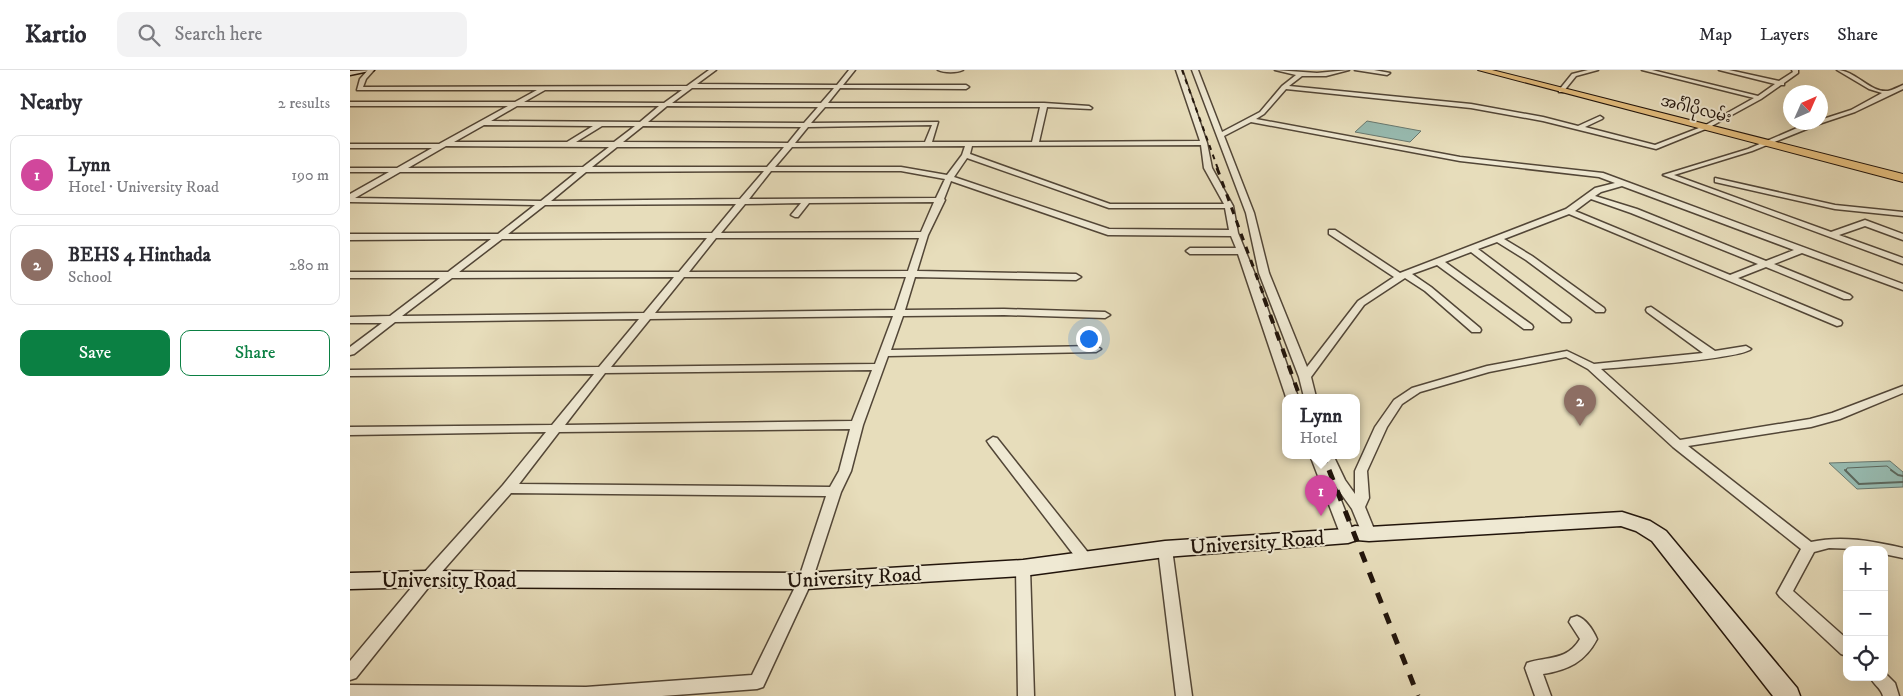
<!DOCTYPE html>
<html lang="en">
<head>
<meta charset="utf-8">
<style>
  body { margin:0; font-family:"IM FELL DW Pica","Noto Sans Myanmar",serif; background:#f2f2f3; color:#2b2b33 }
  .controls { position:absolute; right:15px; bottom:15px; display:grid; overflow:hidden; border-radius:10px; box-shadow:0 5px 20px #0002 }
  .controls button { width:45px; height:45px; display:grid; place-items:center; padding:0; border:0; border-bottom:1px solid #e1e1e2; background:#fff; color:#2b2b33; font:25px sans-serif }
  .compass { position:absolute; left:1433px; top:15px; width:45px; height:45px; border-radius:50%; background:#fff; box-shadow:0 5px 20px #0002; rotate:45deg }
  .you { position:absolute; left:738px; top:268px; width:18px; height:18px; margin:-12px; border:4px solid #fff; border-radius:50%; background:#1a73e8; box-shadow:0 0 0 8px #1a73e833 }
  .badge { display:grid; place-items:center; width:32px; height:32px; border-radius:50%; background:#0b8043; color:#fff; font-size:16px; font-weight:700 }
  .pin { position:absolute; translate:-50% -41px; filter:drop-shadow(0 1px 2px #0008) }
  .pin::after { content:''; position:absolute; top:26px; width:18px; height:15px; background:inherit; clip-path:polygon(0 0,100% 0,50% 100%) }
  .popup { position:absolute; left:932px; top:324px; width:78px; height:65px; box-sizing:border-box; display:grid; place-content:center; border-radius:10px; background:#fff; filter:drop-shadow(0 1px 4px #0005); font-size:16px; white-space:nowrap; color:#7c7c81 }
  .popup b { font-size:19px; color:#2b2b33 }
  .popup::after { content:''; position:absolute; left:50%; top:100%; margin-left:-10px; border:10px solid transparent; border-top-color:#fff }
  .list { margin:0; padding:0; list-style:none }
  h2 { display:flex; justify-content:space-between; align-items:center; height:65px; margin:0; padding:0 20px; font-size:21px }
  h2 small { font-size:16px; font-weight:400; color:#7c7c81 }
  .list li { display:grid; grid-template-columns:32px 1fr auto; gap:15px; align-items:center; box-sizing:border-box; height:80px; margin:0 10px 10px; padding:0 10px; border:1px solid #e1e1e2; border-radius:10px }
  .list b { display:block; font-size:19px; white-space:nowrap }
  .list p { margin:0; font-size:16px; white-space:nowrap; color:#7c7c81 }
  .list em { font-size:16px; font-style:normal; color:#7c7c81 }
  .actions { display:flex; gap:10px; padding:15px 20px }
  .actions a { flex:1; padding:11px 0; border:1px solid #0b8043; border-radius:10px; text-align:center; font-size:18px; color:#0b8043 }
  .actions .main { background:#0b8043; color:#fff }
  .icon { flex:none; width:28px; height:28px; fill:none; stroke:currentColor; stroke-width:2; stroke-linecap:round; stroke-linejoin:round }
  .map { position:relative; flex:none; width:1553px; height:626px; overflow:hidden }
  header { display:flex; align-items:center; gap:30px; box-sizing:border-box; height:70px; padding:0 25px; background:#fff; border-bottom:1px solid #e1e1e2 }
  header strong { font-size:24px }
  nav { display:flex; gap:28px; margin-inline-start:auto; font-size:18px }
  .search { width:350px; height:45px; background:#f2f2f3; display:flex; align-items:center; gap:12px; box-sizing:border-box; padding:0 18px; border-radius:10px; color:#7c7c81; font-size:19px }
  main { display:flex }
  aside { flex:1; background:#fff }
  .map>svg:first-child { display:block }
  .water { fill:#97bbb1; stroke:#68786f }
  .lines { fill:none; stroke-linecap:round; stroke-linejoin:round }
  .shore-far1 { stroke:#5c685e; stroke-width:1 }
  .shore { stroke:#5c685e; stroke-width:2 }
  .street-casing { stroke:#524637; stroke-width:3 }
  .secondary-casing { stroke:#21140b; stroke-width:3 }
  .primary-casing { stroke:#21140b; stroke-width:2 }
  .street { fill:#efe9d3; fill-rule:evenodd }
  .secondary { fill:#efe9d3; fill-rule:evenodd }
  .primary { fill:#e4be7e; fill-rule:evenodd }
  .rail-far3 { stroke:#21140b; stroke-width:2; stroke-dasharray:5 5; stroke-linecap:butt }
  .rail-far2 { stroke:#21140b; stroke-width:3; stroke-dasharray:7 7; stroke-linecap:butt }
  .rail-far1 { stroke:#21140b; stroke-width:4; stroke-dasharray:9 9; stroke-linecap:butt }
  .rail { stroke:#21140b; stroke-width:5; stroke-dasharray:11 11; stroke-linecap:butt }
  .labels { text-anchor:middle; stroke-width:4; stroke-linejoin:round; paint-order:stroke }
  .far-street-label { font-size:15px; fill:#21140b; stroke:#efe9d3 }
  .near-street-label { font-size:21px; fill:#21140b; stroke:#efe9d3 }
</style>
</head>
<body>
<header>
<strong>Kartio</strong>
<div class="search"><svg class="icon" aria-label="search" viewBox="0 0 24 24"><circle cx="10" cy="10" r="6"/><path d="M15 15l6 6"/></svg>Search here</div>
<nav><a>Map</a><a>Layers</a><a>Share</a></nav>
</header>
<main>
<aside>
<h2>Nearby<small>2 results</small></h2>
<ul class="list">
<li><span class="badge" style="background:#d1479c">1</span><div><b>Lynn</b><p>Hotel · University Road</p></div><em>190 m</em></li>
<li><span class="badge" style="background:#8d6e63">2</span><div><b>BEHS 4 Hinthada</b><p>School</p></div><em>280 m</em></li>
</ul>
<div class="actions"><a class="main">Save</a><a>Share</a></div>
</aside>
<div class="map">
<svg width="1553" height="626" viewBox="0 0 1553 626">
  <rect width="100%" height="100%" fill="#e7ddbb"/>
  <filter id="stains"><feTurbulence type="fractalNoise" baseFrequency=".004" numOctaves="4"/><feColorMatrix values="0 0 0 0 .2 0 0 0 0 .09 0 0 0 0 .02 0 0 0 .5 -.17"/></filter>
  <radialGradient id="worn" r=".72"><stop offset=".6" stop-color="#630" stop-opacity="0"/><stop offset="1" stop-color="#630" stop-opacity=".3"/></radialGradient>
  <path class="water" d="M1017,51L1071,61L1060,72L1005,62Z
    M1540,391L1553,402V417L1507,419L1479,393Z"/>
  <g class="lines">
    <path class="shore-far1" d="M1496,401L1497,398L1537,396L1543,401"/>
    <path class="shore" d="M1495,400L1509,414L1553,412
      M1541,400L1548,405L1553,406"/>
    <defs>
      <path id="street" d="M18,0H24L16,9L13,17L337,16L359,0H366L347,14L487,15L499,0H505L493,15H616L619,17L616,19L490,18L478,33H694L739,36L742,38L741,39L697,37L689,72L850,71L826,0H832L857,73L862,98L883,136L888,163L909,214L948,327H936L888,184H840L836,181L840,178H886L881,166L758,165L601,111L594,129L595,130L578,165L567,201L726,204L731,207L726,210L565,207L555,240L654,239L755,242L760,245L755,248L654,245L553,246L541,280L746,276L751,279L746,282L538,286L513,355L501,401L491,422L462,511L413,617L407,619L312,626H0V615L236,617L402,605L448,511L476,426L161,423L82,513L6,608L0,610V591L72,505L153,415L196,362L0,365V357L202,355L244,304L0,306V300L249,297L289,249L45,252L4,284L0,285V277L32,253H0V247L40,246L90,208H0V202H98L141,169L0,170V164H148L185,135L0,132V124L39,102H0V98H47L82,78H0V74H89L158,36H0V32H165L187,20H7L10,9ZM342,18H484L471,33H322ZM195,20H332L314,33L174,32ZM167,36H309L290,52L141,51ZM317,36L468,37L454,53L298,52ZM475,37H690L682,72H582L588,52L461,53ZM134,55L243,56L217,72H104ZM582,55L575,72L445,73L458,57ZM252,56H285L264,72H226ZM293,56L451,57L438,73L273,72ZM851,75L854,98L874,134H760L620,84L622,76ZM96,76L259,77L233,97L58,98ZM615,76L612,85L597,105L551,97H425L442,77ZM267,77H434L417,97H242ZM617,88L759,138H875L879,160L759,159L604,107ZM414,101L390,129L201,131L236,102ZM421,101H551L595,109L586,128L399,129ZM50,102H227L191,131L5,128ZM584,132L571,162L371,163L395,134L451,133L441,145L445,147H448L459,133ZM386,134L362,163L158,164L195,135ZM357,168L329,202H109L152,169ZM366,168H569L558,201L339,202ZM324,207L294,243L52,246L102,208ZM334,207H556L545,240L305,243ZM543,246L525,294L261,297L300,249ZM522,300L502,351L215,355L255,303ZM500,359L489,401L480,417L169,414L209,362Z
        M588,0H613C607,3 594,3 588,0Z
        M842,0H848L872,62L910,42L932,16L946,5L925,0L967,3L999,0L976,6H952L939,16L1121,34L1193,47L1228,56L1250,46L1253,48L1252,49L1235,57L1305,75L1354,56L1404,28L1292,0H1302L1408,26L1425,14L1369,0H1379L1429,11L1443,2L1442,0H1448V3L1434,13V15H1431L1411,29L1358,58L1306,79L1193,51L1121,38L936,19L914,44L906,49L1110,87L1253,103L1553,214V220L1452,183L1424,194L1500,225L1502,227L1500,229H1494L1416,197L1388,208L1491,251L1492,253L1491,255L1487,256L1219,144L1154,169L1182,186L1254,238L1255,240L1254,242H1246L1176,190L1147,172L1128,179L1220,248L1221,250L1220,252H1212L1121,182L1095,192L1182,255L1183,257L1182,259H1174L1087,195L1062,204L1081,217L1130,258L1131,260L1130,262H1122L1075,221L1055,208L1014,235L961,307L966,327H954L949,307L909,203L896,143ZM901,52L1110,91L1249,107L1265,113L1245,118L1216,139L1050,203L985,160H979V164L1044,207L1008,231L957,297L919,203L904,143L874,66ZM1272,116L1444,180L1416,191L1287,139L1245,126L1251,122ZM1241,129L1281,143L1408,194L1380,205L1225,141Z
        M1005,0H1024L1040,3L1037,5Z
        M1238,0H1248L1226,6L1213,22H1209V20L1222,4Z
        M1487,0C1505,0 1520,23 1538,21C1543,20 1548,17 1553,15V19L1505,42L1469,54L1402,81L1324,105L1481,162L1515,150L1553,164V170L1515,156L1489,165L1553,188V194L1313,105L1398,79L1461,52H1470V50L1501,40L1532,23L1519,19Z
        M1365,108L1485,135L1553,142V146L1485,139L1365,112Z
        M1301,237L1365,281L1396,276L1401,279C1391,289 1274,297 1251,299L1330,370L1460,349L1482,343L1553,316V323L1490,349L1461,357L1338,376L1461,472C1492,465 1523,471 1553,478V488L1534,484V480L1479,478L1464,482L1443,521L1497,569V586L1491,584L1430,527L1427,523L1451,479L1323,377L1238,299L1216,287L1139,302L1070,322L1052,334L1037,357L1017,401L1019,428L1015,437L1026,464L1024,468L1019,469L1014,468L1002,439L985,415L1005,466L1003,470L998,471L993,470L991,466L960,385H983L995,410L1005,424V401L1025,357L1044,330L1062,318L1137,296L1217,281L1244,294L1353,283L1297,242L1296,240L1297,238Z
        M643,367L647,368L740,485L742,489L740,493L735,494L730,493L639,374L637,371Z
        M815,474L820,475L822,479L842,626H826L808,479L810,475Z
        M673,492L678,494L680,498L684,626H668L666,498L668,494Z
        M1227,546C1236,549 1243,560 1247,569C1235,592 1218,600 1193,604L1201,626H1185L1175,598L1177,593C1198,586 1217,591 1230,569L1219,552L1221,548Z
        M1534,602L1545,613L1549,626H1533C1531,618 1523,614 1520,607H1534Z"/>
      <path id="secondary" d="M24,0L0,5V1Z
        M1272,442L1300,451L1316,461L1447,618L1450,626H1423L1302,471L1286,461L1271,456L1019,471L1007,470L998,473L815,487L673,506L455,519L77,517L0,519V503L77,501L455,503L673,490L815,471L996,459L1005,456L1019,457Z"/>
      <path id="primary" d="M1128,0H1142L1553,104V112Z"/>
    </defs>
    <use href="#street" class="street-casing"/>
    <use href="#secondary" class="secondary-casing"/>
    <use href="#primary" class="primary-casing"/>
    <use href="#street" class="street"/>
    <use href="#secondary" class="secondary"/>
    <use href="#primary" class="primary"/>
    <path class="rail-far3" d="M832,0L868,99"/>
    <path class="rail-far2" d="M867,98L915,229"/>
    <path class="rail-far1" d="M914,228L950,327
      M973,385L979,401"/>
    <path class="rail" d="M979,400L1068,626"/>
  </g>
  <g class="labels">
    <g class="far-street-label">
      <text transform="translate(1346 39) rotate(14)" y="5">အင်္ဂါပိုလမ်း</text>
    </g>
    <g class="near-street-label">
      <text transform="translate(907 472) rotate(-4)" y="7">University Road</text>
      <text transform="translate(504 507) rotate(-3)" y="7">University Road</text>
      <text x="99" y="517">University Road</text>
    </g>
  </g>
  <rect width="100%" height="100%" filter="url(#stains)"/>
  <rect width="100%" height="100%" fill="url(#worn)"/>
</svg>
<div class="controls">
<button>+</button>
<button>−</button>
<button><svg class="icon" aria-label="locate" viewBox="0 0 24 24"><circle cx="12" cy="12" r="6"/><path d="M12 2v4M12 18v4M2 12h4M18 12h4"/></svg></button>
</div>
<svg class="compass" viewBox="-18 -18 36 36"><path d="M0-13l5 13h-10z" fill="#e53935"/><path d="M0 13l5-13h-10z" fill="#7c7c81"/></svg>
<div class="you"></div>
<div class="pin badge" style="left:971px;top:446px;background:#d1479c">1</div>
<div class="popup"><b>Lynn</b>Hotel</div>
<div class="pin badge" style="left:1230px;top:356px;background:#8d6e63">2</div>
</div>
</main>
</body>
</html>
